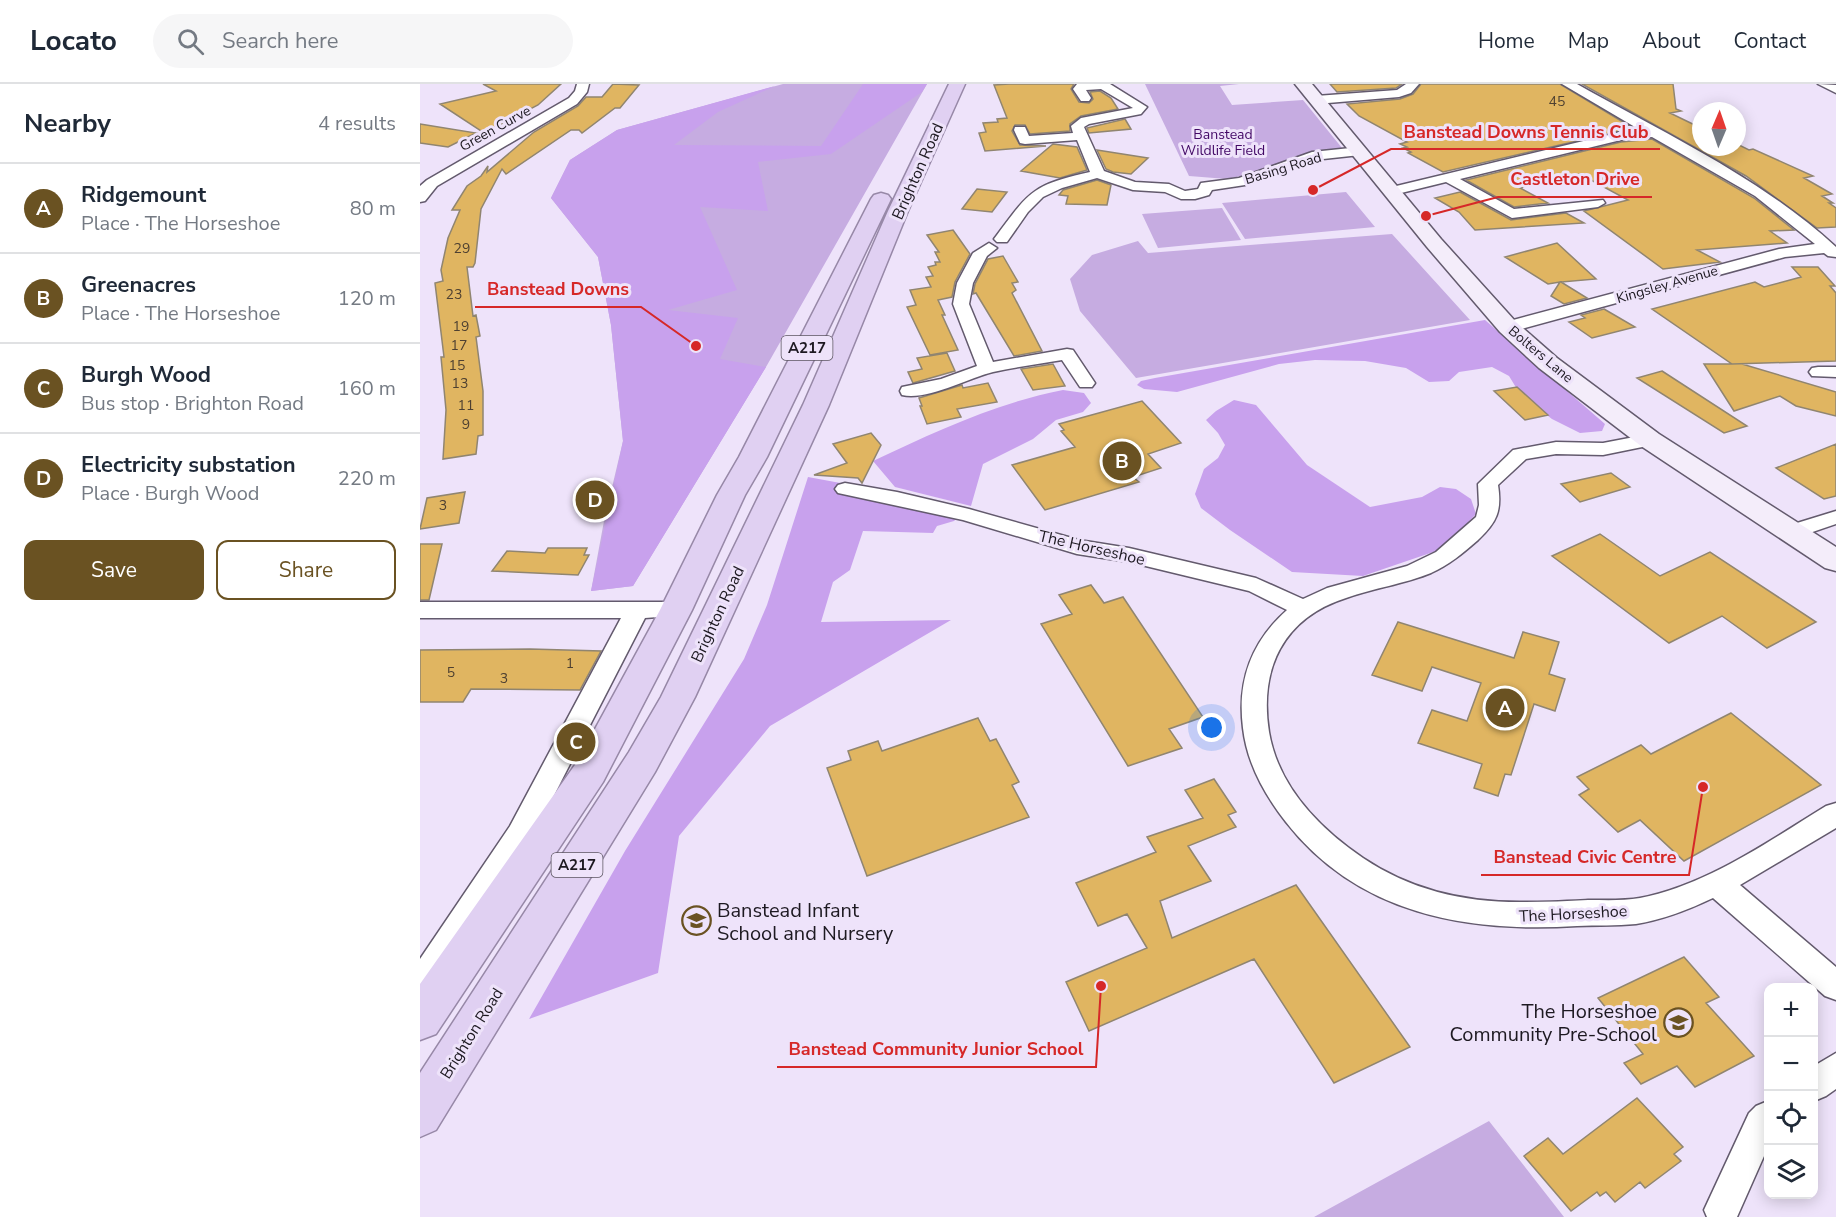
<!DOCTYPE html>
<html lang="en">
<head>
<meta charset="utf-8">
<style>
  body { margin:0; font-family:"Nunito Sans",sans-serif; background:#f6f6f7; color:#1f2937 }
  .controls { position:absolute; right:18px; bottom:18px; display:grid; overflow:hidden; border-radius:12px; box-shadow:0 3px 15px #0003 }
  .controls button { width:54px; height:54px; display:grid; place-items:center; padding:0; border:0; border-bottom:2px solid #e0e1e3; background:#fff; color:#1f2937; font:30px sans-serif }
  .compass { position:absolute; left:1272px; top:18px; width:54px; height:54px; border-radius:50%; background:#fff; box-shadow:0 3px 15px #0003; rotate:2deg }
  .you { position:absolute; left:792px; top:644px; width:21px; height:21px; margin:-15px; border:4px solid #fff; border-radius:50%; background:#1a73e8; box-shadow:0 0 0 9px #1a73e833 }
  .badge { display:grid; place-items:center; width:39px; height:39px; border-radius:50%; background:#6a5222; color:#fff; font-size:20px; font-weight:700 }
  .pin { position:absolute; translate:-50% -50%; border:3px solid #fff; box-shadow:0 2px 6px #0006 }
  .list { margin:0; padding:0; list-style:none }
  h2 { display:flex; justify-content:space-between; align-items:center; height:78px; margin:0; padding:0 24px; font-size:26px }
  h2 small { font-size:20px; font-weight:400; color:#747a83 }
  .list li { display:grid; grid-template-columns:39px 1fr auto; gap:18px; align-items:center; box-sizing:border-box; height:90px; padding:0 24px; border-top:2px solid #e0e1e3 }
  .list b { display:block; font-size:22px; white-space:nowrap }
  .list p { margin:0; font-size:20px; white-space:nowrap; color:#747a83 }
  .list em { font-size:20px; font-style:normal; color:#747a83 }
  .actions { display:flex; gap:12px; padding:18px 24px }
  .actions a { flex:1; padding:14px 0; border:2px solid #6a5222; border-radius:12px; text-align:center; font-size:21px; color:#6a5222 }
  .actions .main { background:#6a5222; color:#fff }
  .icon { flex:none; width:33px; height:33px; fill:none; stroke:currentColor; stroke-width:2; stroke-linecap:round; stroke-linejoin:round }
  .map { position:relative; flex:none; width:1416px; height:1133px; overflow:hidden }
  header { display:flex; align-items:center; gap:36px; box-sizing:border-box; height:84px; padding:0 30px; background:#fff; border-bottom:2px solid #e0e1e3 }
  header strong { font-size:28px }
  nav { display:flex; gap:33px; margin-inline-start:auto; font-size:21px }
  .search { width:420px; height:54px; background:#f6f6f7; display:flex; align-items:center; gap:15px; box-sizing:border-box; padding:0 21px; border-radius:33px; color:#747a83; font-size:22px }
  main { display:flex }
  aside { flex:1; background:#fff }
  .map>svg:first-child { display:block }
  .green { fill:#c6ace1 }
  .forest { fill:#c8a1ed }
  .building { fill:#e0b561; stroke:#908570; stroke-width:1.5 }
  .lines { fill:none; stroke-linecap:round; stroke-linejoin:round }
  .minor-casing { stroke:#635a6d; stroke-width:3 }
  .secondary-casing { stroke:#635a6d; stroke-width:3 }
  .trunk-casing { stroke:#9788a7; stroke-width:3 }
  .minor { fill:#fff; fill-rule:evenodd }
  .secondary { fill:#f4edfa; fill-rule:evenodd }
  .trunk { fill:#e0d0f2; fill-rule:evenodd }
  .labels { text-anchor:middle; stroke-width:6; stroke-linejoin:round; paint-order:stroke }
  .number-label { font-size:14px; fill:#4e4031 }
  .far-street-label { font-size:14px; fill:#1d1921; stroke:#eee3fa }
  .far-park-label { font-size:14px; fill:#420865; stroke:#eee3fa }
  .shield { fill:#eee3fa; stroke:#5c5662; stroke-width:1.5 }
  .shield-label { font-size:15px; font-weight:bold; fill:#1d1921 }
  .street-label { font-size:16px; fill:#1d1921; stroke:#eee3fa }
  .near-poi-label { font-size:20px; fill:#1d1921; stroke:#eee3fa; text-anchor:start }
  .leader { fill:none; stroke:#d62828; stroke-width:2 }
  .callout-dot { fill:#d62828; stroke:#eee3fa; stroke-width:2 }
  .callout-label { font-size:18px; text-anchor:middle; font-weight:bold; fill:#d62828; stroke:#eee3fa; stroke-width:6; stroke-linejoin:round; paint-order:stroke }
</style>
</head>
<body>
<header>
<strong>Locato</strong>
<div class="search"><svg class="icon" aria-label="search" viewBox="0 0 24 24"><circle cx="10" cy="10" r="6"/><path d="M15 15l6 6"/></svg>Search here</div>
<nav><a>Home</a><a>Map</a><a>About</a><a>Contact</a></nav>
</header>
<main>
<aside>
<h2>Nearby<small>4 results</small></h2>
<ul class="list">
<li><span class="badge">A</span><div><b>Ridgemount</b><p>Place · The Horseshoe</p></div><em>80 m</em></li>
<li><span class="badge">B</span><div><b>Greenacres</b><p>Place · The Horseshoe</p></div><em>120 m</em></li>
<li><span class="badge">C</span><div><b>Burgh Wood</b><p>Bus stop · Brighton Road</p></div><em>160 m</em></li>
<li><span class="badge">D</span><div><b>Electricity substation</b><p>Place · Burgh Wood</p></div><em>220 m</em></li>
</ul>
<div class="actions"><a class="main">Save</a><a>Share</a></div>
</aside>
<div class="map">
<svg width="1416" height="1133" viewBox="0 0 1416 1133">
  <rect width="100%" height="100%" fill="#eee3fa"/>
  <path class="green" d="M363,0H507L346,283L213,502L171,507L184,437L203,357L191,241L178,173L131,114L150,76L197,46Z
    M725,0H819L800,2L812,21L883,16L922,64L874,74L843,87L807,95L769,92Z
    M926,108L955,143L825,155L802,119Z
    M802,124L821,156L738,164L722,130Z
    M972,150L1050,236L716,294L660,227L650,195L672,171L718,157L728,169Z
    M1069,1037L1144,1133H894Z"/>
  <path class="forest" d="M443,0H507L502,8L411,70L338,78L348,127L280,123L317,206L248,226L318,234L300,275L346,283L213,502L171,507L203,357L191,241L178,173L131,114L150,76L197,46L355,2L298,28L254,61L401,62Z
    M1065,236L1185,340L1182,347L1160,349L1132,335L1100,310L1089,292L1072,283L1039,288L1029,297L1009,298L986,284L945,277L895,276L859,280L757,308L724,305L717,301L721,297L735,294Z
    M643,306L664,309L671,319L663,328L636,336L613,355L563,380L551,422L475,403L453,377C514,348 576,319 643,306Z
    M814,316L836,321L887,381L950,423L1002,413L1020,403L1036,405L1051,415L1056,430L1022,465L943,492L872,488L810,446L781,424L775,410L784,385L798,374L805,361L798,349L786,336L796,327Z
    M388,393L469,408L544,427L534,437L517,442L513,449L443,447L430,486L413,498L401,538L531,536L350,642L259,752L238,889L109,935L205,767L324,575L347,521Z"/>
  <path class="building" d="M63,0H141L118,21L64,49L20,20L76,7Z
    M193,0L219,1L200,24H195L162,49L159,46H151L86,90L82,85L61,125L55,179L53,183H47L53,232L56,231L60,252L56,253L63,307V351L58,352L56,370L23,375L26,326L21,273H24L15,199L23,197L21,186L28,154L40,126H32L47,102L61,92L68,82L67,88L114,48L158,22L166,13H182Z
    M589,0H654L651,5L659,18L669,19L673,15L670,8L680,7L691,14L698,25L661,32L650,40V47L610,50L605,41H595L592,47L600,61L626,62L565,67L559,49L566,48L563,39L578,38L577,35L587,34L574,1Z
    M910,0H982L976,4L917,8Z
    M1001,0H1140L1213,44L1023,88L988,69L991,68L983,64L987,63L980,60L987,58L939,32L927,20L980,15L993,10Z
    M1162,0H1253L1256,25L1261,27L1250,29L1281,44V63H1317V60L1329,66L1333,65L1393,92L1384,94L1412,110L1402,112L1413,119H1409L1416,124V143L1397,144L1326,92Z
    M705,35L711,45L669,49L667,44Z
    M0,40L56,49L28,63L0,59Z
    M1232,55L1334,114L1374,146L1350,147L1367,159L1277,166L1300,178L1243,185L1164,127L1208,116L1160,90L1100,104L1128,119L1094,123L1046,96L1201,58Z
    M633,60L657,63L667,86L640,94L601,87Z
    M677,66L728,74L711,90L693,88L686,85Z
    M677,96L691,101L687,121L646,120L648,112L639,111L643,106Z
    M557,105L587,108L572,128L542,125Z
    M1040,108L1091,136L1146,129L1164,139L1055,146L1039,128L1015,114Z
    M533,146L550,170L535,198L532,213L518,216L525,231H522L538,266L510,271L487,223L496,221L490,206L511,203L506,193L513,192L508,183L516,181L515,178H520L515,168H519L507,151Z
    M1137,159L1176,195L1141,198L1167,214L1144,220L1131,212L1140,198L1128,200L1085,173Z
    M583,172L598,198L592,199L596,206L592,209L622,267L594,272L556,209L553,210L555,200L568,175Z
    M1372,183H1398L1415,202H1410L1416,209V277L1312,280L1232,225L1335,198L1344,203L1381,193Z
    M1184,225L1215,243L1172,254L1149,238L1165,234L1161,231Z
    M527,269L535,287L493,299L488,288L502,285L497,274Z
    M633,280L645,302L613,306L601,285Z
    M1284,280H1322L1416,308V332L1376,322L1360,312L1314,327Z
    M1242,287L1327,342L1304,349L1217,294Z
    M568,299L577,318L537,325L541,333L507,340L500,322H502L499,314L542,301L543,304Z
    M1097,303L1128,331L1105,336L1074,307Z
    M722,317L761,359L728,370L741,384L713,393L719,398L625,426L592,381L655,363L641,347L644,346L639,340Z
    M451,349L461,361L442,399L438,394L394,391L427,379L413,360Z
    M1416,360V412L1404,415L1356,384Z
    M1191,389L1210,403L1160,418L1141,400Z
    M45,408L39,439L0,445L7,414Z
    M1180,450L1240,492L1290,468L1396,538L1347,564L1302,532L1249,559L1132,472Z
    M0,460H22L9,516H0Z
    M128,464H167L164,471H169L158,491L72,487L87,467L125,469Z
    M671,501L684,519L703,513L783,633L749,645L762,664L708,682L621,540L652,530L639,511Z
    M978,538L1094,574L1103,548L1139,558L1129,590L1145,595L1135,627L1114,620L1091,691L1085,690L1078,712L1054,704L1062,680L998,659L1012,626L1047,637L1061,599L1012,583L1002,607L952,591Z
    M110,565L181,567L160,606L51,605L43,618H0V566Z
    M1311,629L1401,701L1264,777L1220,736L1198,748L1159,711L1169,705L1157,693L1221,661L1231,670Z
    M558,634L570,657L576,655L599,698L592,701L609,733L447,792L407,684L431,676L428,667L458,657L462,667Z
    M794,695L816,728L808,731L816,743L768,762L791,797L740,817L752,854L876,801L990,963L914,999L834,875L669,947L646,898L727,864L707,830L678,842L656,799L736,768L727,753L783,734L765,706Z
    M1264,873L1299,913L1286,919L1334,972L1275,1003L1257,982L1221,1000L1204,979L1223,970L1178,914Z
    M1217,1014L1263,1063L1254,1070L1261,1077L1225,1104L1220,1098L1195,1118L1186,1108L1180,1112L1177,1108L1151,1127L1104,1072L1128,1054L1143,1070Z"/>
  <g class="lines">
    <defs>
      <path id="minor" d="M157,0H169L167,8L157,20L17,102L5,117L0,118V102L7,96L149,14L155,7Z
        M657,0H690L727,23L721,30L669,40L664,43L684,87L715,98L749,100L765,107L778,105L781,99L819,94L892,68L940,63L947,67L940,71L894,76L825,101L792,106L789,111L775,115H761L745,108L713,106L677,94L642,104L623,113L608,128L587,158H577L574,155C609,108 611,101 670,88L657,56L605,60L600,59L594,46L595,43H605L609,52L653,49L651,42L661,34L713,24L681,5L666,6L671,14L669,17H661L653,5Z
        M986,0H999L991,9L979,13L896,20L890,16L896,12L977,6Z
        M1142,0H1157C1246,50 1341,94 1416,163V173L1408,172L1404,169L1365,173L1094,247H1082L1079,243L1082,239L1359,165L1395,160L1335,112L1232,53L1201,56L1040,95L1094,125L1183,116L1185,119L1178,123L1092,134L1026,98L973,111L966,107L968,104L1201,48L1220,46Z
        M1398,0L1416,1V9Z
        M569,159L577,164L567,172L553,199L549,220L573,278L647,265L653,266L675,299L672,303H660L642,276C619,280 595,283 573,288C548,294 507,317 482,311L480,307L482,303L521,295L557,282L533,220L537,199L553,169Z
        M1398,283H1416V293L1392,292L1389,288L1392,284Z
        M1230,350L1237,352L1240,356L1237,360L1183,371L1136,370L1106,375L1078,401C1082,427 1077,438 1058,456C1043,469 1029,481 1011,489C984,500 954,504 926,514C863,534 839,585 849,648C858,702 899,744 943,774C992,807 1047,819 1106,818C1127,818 1147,817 1168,816C1185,816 1203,817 1220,814C1287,801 1349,757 1406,722L1416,719V744L1320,801L1416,883V916L1405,912L1293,814C1270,825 1242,836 1216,840C1196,842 1177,841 1157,842C1046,849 938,830 866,738C844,710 827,679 823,644C817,597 831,558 867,526L829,507L709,478L657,470L543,436L418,409L415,405L418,401L425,399L477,408L549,425L659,456L709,464L836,494L883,515L907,504L987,482L1016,468L1056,433L1059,421L1058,400L1093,366L1136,358L1183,359Z
        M1416,427V440L1372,455L1364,453L1361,448L1364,443Z
        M0,518H256L264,521L268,526L264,531L225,534L110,758L11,911L0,915V875L90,742L201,534H0Z
        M1416,969V1005L1406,1012L1394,1017V982Z
        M1348,1017V1063L1317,1133H1287L1284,1126L1329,1029L1336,1022Z"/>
      <path id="secondary" d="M875,0H892L1021,155L1096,238L1137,274L1239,350L1416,463V487L1405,484L1221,362L1119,284L1080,248L1007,163Z"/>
      <path id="trunk" d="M529,0H545L488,127L409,321L275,613L235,688L16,1046L0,1053V989L209,668L241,613L383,321L468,127Z
        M461,109L468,111L471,115L347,373L325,411L272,526L183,698L16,950L0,956V900L157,678L240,526L297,411L319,373L451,115L454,111Z"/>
    </defs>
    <use href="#minor" class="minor-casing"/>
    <use href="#secondary" class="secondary-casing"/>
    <use href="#trunk" class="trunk-casing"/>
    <use href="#minor" class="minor"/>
    <use href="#secondary" class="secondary"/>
    <use href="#trunk" class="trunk"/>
  </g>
  <defs>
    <symbol id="school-ring" viewBox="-11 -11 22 22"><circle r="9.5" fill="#eee3fa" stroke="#6a5222" stroke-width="1.5"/><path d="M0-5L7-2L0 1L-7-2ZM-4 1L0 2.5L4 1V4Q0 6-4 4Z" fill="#6a5222"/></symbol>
  </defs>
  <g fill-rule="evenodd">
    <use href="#school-ring" x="260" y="820" width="33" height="33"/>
    <use href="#school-ring" x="1242" y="922" width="33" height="33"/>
  </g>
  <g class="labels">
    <g class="number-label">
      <text x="1137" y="22">45</text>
      <text x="42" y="169">29</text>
      <text x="34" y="215">23</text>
      <text x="41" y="247">19</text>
      <text x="39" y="266">17</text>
      <text x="37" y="286">15</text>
      <text x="40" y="304">13</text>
      <text x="46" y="326">11</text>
      <text x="46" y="345">9</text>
      <text x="23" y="426">3</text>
      <text x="150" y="584">1</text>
      <text x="31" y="593">5</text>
      <text x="84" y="599">3</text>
    </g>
    <g class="far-street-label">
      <text transform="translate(75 44) rotate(-29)" y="5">Green Curve</text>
      <text transform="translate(863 84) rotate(-17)" y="5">Basing Road</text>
      <text transform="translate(1247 200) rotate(-16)" y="5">Kingsley Avenue</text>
      <text transform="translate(1121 270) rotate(40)" y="5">Bolters Lane</text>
    </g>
    <g class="far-park-label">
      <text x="803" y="55">Banstead<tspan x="803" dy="16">Wildlife Field</tspan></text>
    </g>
    <g class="shield">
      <rect x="361.5" y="252" width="51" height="24" rx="4.5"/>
      <rect x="131.5" y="769" width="51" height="24" rx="4.5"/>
    </g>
    <g class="shield-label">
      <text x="387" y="269">A217</text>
      <text x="157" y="786">A217</text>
    </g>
    <g class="street-label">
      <text transform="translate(497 87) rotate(-66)" y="6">Brighton Road</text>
      <text transform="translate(672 463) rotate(13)" y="6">The Horseshoe</text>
      <text transform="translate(297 530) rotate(-65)" y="6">Brighton Road</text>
      <text transform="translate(1153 829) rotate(-3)" y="6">The Horseshoe</text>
      <text transform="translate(51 949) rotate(-58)" y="6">Brighton Road</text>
    </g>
    <g class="near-poi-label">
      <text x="297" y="833">Banstead Infant<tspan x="297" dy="23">School and Nursery</tspan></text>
      <text x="1237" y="934" text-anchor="end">The Horseshoe<tspan x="1237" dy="23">Community Pre-School</tspan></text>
    </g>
  </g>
  <path class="leader" d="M893 106L971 65H1240M1006 132L1078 113H1232M276 262L221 223H55M1283 703L1269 791H1061M681 902L676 983H357"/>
  <g class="callout-dot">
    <circle cx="893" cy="106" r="6"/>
    <circle cx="1006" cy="132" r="6"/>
    <circle cx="276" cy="262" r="6"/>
    <circle cx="1283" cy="703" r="6"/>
    <circle cx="681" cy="902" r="6"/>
  </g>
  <g class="callout-label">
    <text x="1106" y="54">Banstead Downs Tennis Club</text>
    <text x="1155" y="101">Castleton Drive</text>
    <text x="138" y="211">Banstead Downs</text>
    <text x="1165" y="779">Banstead Civic Centre</text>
    <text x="516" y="971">Banstead Community Junior School</text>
  </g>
</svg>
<div class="controls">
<button>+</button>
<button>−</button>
<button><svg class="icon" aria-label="locate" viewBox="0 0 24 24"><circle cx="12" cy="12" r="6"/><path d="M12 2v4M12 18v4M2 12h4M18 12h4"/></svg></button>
<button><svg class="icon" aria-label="layers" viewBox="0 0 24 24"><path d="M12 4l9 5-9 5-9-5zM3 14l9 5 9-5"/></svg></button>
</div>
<svg class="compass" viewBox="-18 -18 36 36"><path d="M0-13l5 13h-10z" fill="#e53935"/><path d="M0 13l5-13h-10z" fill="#747a83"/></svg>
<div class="you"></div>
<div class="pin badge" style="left:1085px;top:624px">A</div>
<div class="pin badge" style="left:702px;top:377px">B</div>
<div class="pin badge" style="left:156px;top:658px">C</div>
<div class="pin badge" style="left:175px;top:416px">D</div>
</div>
</main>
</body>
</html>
